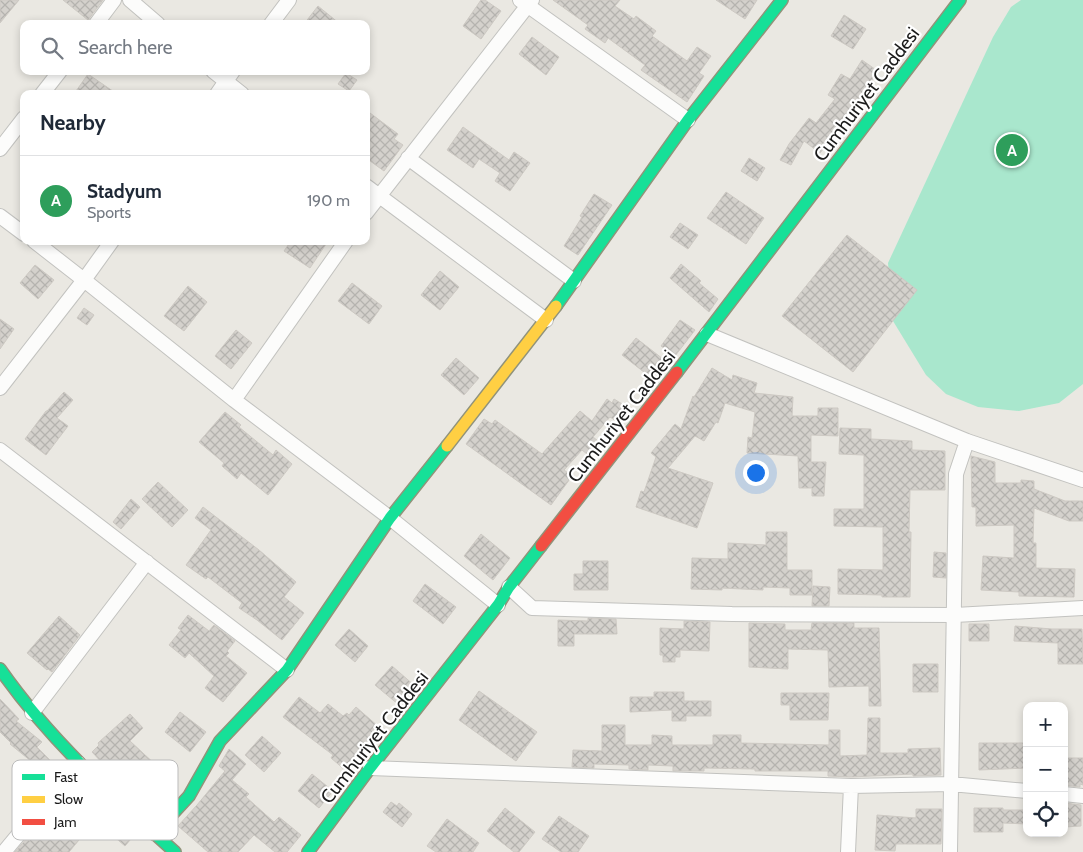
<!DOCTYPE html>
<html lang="en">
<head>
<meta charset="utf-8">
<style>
  body { margin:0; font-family:Cabin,sans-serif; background:#f2f2f3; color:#1f2937 }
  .controls { position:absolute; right:15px; bottom:15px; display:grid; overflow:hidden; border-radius:10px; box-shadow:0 2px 8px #0003 }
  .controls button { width:45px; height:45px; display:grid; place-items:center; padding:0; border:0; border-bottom:1px solid #e0e1e3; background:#fff; color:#1f2937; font:25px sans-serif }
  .you { position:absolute; left:755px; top:472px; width:18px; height:18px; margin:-12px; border:4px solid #fff; border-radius:50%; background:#1a73e8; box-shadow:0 0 0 8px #1a73e833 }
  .badge { display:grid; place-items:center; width:32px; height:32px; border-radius:50%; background:#636361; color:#fff; font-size:16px; font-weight:700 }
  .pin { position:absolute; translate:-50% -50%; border:2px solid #fff; box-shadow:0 1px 5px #0006 }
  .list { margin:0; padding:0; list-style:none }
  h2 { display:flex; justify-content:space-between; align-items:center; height:65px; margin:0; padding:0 20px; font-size:21px }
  h2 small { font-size:16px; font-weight:400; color:#747a83 }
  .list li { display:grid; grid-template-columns:32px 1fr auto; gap:15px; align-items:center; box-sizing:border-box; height:90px; padding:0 20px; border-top:1px solid #e0e1e3 }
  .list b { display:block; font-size:19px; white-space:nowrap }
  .list p { margin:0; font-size:16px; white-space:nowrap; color:#747a83 }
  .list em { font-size:16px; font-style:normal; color:#747a83 }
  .icon { flex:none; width:28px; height:28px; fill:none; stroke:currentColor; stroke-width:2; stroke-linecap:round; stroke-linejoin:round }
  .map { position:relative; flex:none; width:1083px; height:852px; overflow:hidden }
  .search { position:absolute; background:#fff; box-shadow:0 2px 8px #0003; left:20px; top:20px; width:350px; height:55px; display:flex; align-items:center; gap:12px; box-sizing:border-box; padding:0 18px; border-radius:10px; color:#747a83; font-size:19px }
  .panel { position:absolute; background:#fff; box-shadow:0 2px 8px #0003; left:20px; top:90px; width:350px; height:155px; border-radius:10px }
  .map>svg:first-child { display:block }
  .pitch { fill:#a9e7cd }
  .building { fill:url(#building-cross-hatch); stroke:#cdc9c3 }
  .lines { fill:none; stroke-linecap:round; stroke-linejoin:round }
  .street-casing { stroke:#c2c2bf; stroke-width:16 }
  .fast-casing { stroke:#91937a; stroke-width:14 }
  .slow-casing { stroke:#91937a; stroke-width:14 }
  .jam-casing { stroke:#91937a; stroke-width:14 }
  .street { stroke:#fcfcfb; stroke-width:14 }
  .fast { stroke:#16e098; stroke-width:11 }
  .slow { stroke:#ffcf43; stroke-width:11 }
  .jam { stroke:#f24e42; stroke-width:11 }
  .labels { text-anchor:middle; stroke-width:4.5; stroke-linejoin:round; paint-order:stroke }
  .street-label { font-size:19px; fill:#1b1b1b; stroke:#fff }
  .key { fill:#fff; stroke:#bbb; stroke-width:1 }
  .key-label { font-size:14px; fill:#1b1b1b }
</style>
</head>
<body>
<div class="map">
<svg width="1083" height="852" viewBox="0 0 1083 852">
  <defs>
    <pattern id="building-cross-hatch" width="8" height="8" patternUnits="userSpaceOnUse" patternTransform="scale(1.25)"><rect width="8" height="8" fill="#d4d1cc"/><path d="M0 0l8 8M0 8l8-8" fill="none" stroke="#b5b3af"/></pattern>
  </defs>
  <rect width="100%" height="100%" fill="#eae8e2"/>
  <path class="pitch" d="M1021,0H1083V384L1059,403L1019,411L978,407L946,394L926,375L893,321L888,263L993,37L1011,7Z"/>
  <path class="building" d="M0,0H19L0,23Z
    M63,0H103L88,20Z
    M481,0H485L501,11L481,39L463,26Z
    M553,0H620L615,6L634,19L636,16L656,31L652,36L687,61L697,47L711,56L699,73L704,76L687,102L641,70L645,65L608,38L605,43L585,29L588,25Z
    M716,0H757L745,19Z
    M318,6L340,24H304Z
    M844,15L866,29L853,49L831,36Z
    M532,37L559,57L546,75L519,54Z
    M862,60L879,72L867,87L848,117L820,153L804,141L791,165L780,160L789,144L809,118L816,123L835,99L828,95L841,74L850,79Z
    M346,73L357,80L349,91L338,84Z
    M88,74L117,94H74Z
    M366,110L398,134L394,139L403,145L384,171L366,158Z
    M463,127L509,160L514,152L530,163L510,191L495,181L500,173L479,159L473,168L447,150Z
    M749,158L765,168L757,181L741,171Z
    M726,192L764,218L746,244L707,218Z
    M594,194L612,205L578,255L564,246L582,217L580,216Z
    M680,223L698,235L688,249L670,237Z
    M847,235L917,290L853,372L782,316Z
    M291,241H328L310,268L284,251Z
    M681,264L701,281L699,283L718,299L709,312L670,278Z
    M35,265L54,280L38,299L20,283Z
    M440,271L459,287L440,310L421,295Z
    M352,283L382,306L369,324L338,301Z
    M188,286L207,302L184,331L164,316Z
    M84,308L94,315L87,325L77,318Z
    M0,319L14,329L0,349Z
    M680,320L695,330L675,356L661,346Z
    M236,330L252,343L231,369L215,356Z
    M636,338L663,359L649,376L622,355Z
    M456,358L479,378L464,395L441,375Z
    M712,368L732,380L733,375L757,383L754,393L793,397L792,416H818V408H838V436L811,435V462H826L824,496H812V488H799L798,456L747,453L748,437L752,438L755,412L725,403L718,423L716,422L704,441L695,436L668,468L713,483L697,528L636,507L641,491L644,492L656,457L651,453L675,424L681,429L693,396L694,397Z
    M64,392L73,400L57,418L68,426L46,455L25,439L46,411H47Z
    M607,399L612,403L614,399L632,410L621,424L610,417L593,437L598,441L587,454L582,450L564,470L572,476L551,505L466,444L484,419L492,424L495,420L542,454L580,411L592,421Z
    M225,412L241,425L239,427L273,455L276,450L292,464L268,495L241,473L237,479L222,466L224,463L199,442Z
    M840,428L871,429V439L912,441V450L945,451V490H910L909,532H911L910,597H882V595L838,594V569L883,570V527L834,526V509H864V455L839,454Z
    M971,456L995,462V483H1021V480L1034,481V489L1065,501H1083V521H1069L1034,508L1033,543H1036V568L1075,569L1074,597L1019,596V592L981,590L983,556L1014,558V525L976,526V507H972Z
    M158,482L188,510L172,527L142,499Z
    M131,499L140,507L121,529L113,522Z
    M203,507L259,550L296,582L284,597L304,613L282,640L257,620L239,608L242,603L208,577L206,579L186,565L211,530L195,518Z
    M766,532H787V570H812V595H790V588L763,587V590L722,588V590L691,589L692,558L728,559V543L766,545Z
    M481,534L510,558L493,580L464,556Z
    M934,552L946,553V578L933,577Z
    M583,561H608V590H574V574H583Z
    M425,584L456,607L443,624L413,601Z
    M813,586L830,587L829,606H812Z
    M188,615L209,631L214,625L235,641L227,651L229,653L226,656L247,673L223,702L205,688L214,676L189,653L185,658L169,645L181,630L178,628Z
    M59,616L80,635L52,672L48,669L47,670L27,653Z
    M588,618L616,619L617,634H574V646H558V620L588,621Z
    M684,621L710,622L709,651L680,650V657H675V662H663V655H660V628L684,629Z
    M749,623L785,624V630H811L812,623H854V628H879L881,706H869V686L829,687L828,650L788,649V669L749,667Z
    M969,624H989V641H969Z
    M1015,626L1052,629H1082L1083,664H1058V643L1014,641Z
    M349,629L368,646L355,662L335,645Z
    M913,664H938V692H913Z
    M392,666L415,686L399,705L375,685Z
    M479,691L537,732L516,761L459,720Z
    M654,692H684V701H711V716H686V721H672V710L630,712V697H654Z
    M781,693H829L828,720H790V705H781Z
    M299,697L320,713L328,704L343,716L347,713L349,715L356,707L379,727L354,757L356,758L345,770L331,758L333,755L283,717Z
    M0,699L19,719L16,721L42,742L37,747L54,764L35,783L23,771L32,762L10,744L11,743L0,732Z
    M180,712L206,732L190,752L165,732Z
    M130,714L143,728L130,741L157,766L155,768L177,787L158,808L149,800L152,797L134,781L132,784L108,763L105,766L92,752L99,745L98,743Z
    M868,718H880V753H908V749L940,748L941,775L913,776V774L851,777L828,776V771H755V769L704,768V771H673V766L648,765V770L629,769V765L594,764V768L572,767L573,750L602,751V725H625V745H652V735L672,736V745H713V735H741V743L829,745V730H840V756L867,755Z
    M262,736L281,753L264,772L245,755Z
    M979,743H1027V768L979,770Z
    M229,749L246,764L232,780L249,794L246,797L274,822L279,817L301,835L287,852H275L254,835L238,852H208L178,826L197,805L225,771L219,766Z
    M1064,758H1083V785L1080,784V787L1064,785Z
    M312,774L333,791L319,808L298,791Z
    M97,799L136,833L125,846L85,812Z
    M391,802L397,806L399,803L412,814L402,827L383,812Z
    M1064,803L1081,805V826L1064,827Z
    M505,808L535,832L519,852H514L487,831Z
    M974,808H1003V810H1027V824L1003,823V832H974Z
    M916,809H942L941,844H896L895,851L875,850L877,815L916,818Z
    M53,816L79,840L69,852H15L27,838L29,841Z
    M559,816L589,836L578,852H561L542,839Z
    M447,819L479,843L473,852H436L427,846Z"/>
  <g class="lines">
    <defs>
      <path id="street" d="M130,0L158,24
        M520,0L688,120
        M96,24L114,0
        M271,24L289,0
        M213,71L242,94
        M42,94L60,71
        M217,94L233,71
        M0,149L24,118
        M408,158L574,281
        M366,186L546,320
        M366,213L532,0
        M0,216L24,234
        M34,241L84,280L234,400L390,518L498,605
        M707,334L967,441L1083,480
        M0,388L84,280L112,241
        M234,400L346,241
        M0,450L287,670
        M509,587L532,608L732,614L955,615L1083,608
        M32,713L147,562
        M370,768L851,786L951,784L1027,791
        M1064,794L1083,796
        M4,852L78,763
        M848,852L851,786
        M950,852L956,474L967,441"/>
      <path id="fast" d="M556,306L688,120L782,0
        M677,372L960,0
        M0,669C49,739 111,795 175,852
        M154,834L189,796L220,741L287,670L390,518L447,446
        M308,852L370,768L498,605L509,587L541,546"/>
      <path id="slow" d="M447,446L556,306"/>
      <path id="jam" d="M541,546L677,372"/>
    </defs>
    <use href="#street" class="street-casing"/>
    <use href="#fast" class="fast-casing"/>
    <use href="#slow" class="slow-casing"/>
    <use href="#jam" class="jam-casing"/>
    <use href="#street" class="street"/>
    <use href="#fast" class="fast"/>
    <use href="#slow" class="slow"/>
    <use href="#jam" class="jam"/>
  </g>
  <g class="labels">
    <g class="street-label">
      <text transform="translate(866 94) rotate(-53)" y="7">Cumhuriyet Caddesi</text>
      <text transform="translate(621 416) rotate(-52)" y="7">Cumhuriyet Caddesi</text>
      <text transform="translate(374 737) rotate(-52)" y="7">Cumhuriyet Caddesi</text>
    </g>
  </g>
  <rect x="12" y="760" width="166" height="80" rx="8" class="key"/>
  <rect x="22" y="774" width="23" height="6" fill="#16e098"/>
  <rect x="22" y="796" width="23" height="7" fill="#ffcf43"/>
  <rect x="22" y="819" width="23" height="6" fill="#f24e42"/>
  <g class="key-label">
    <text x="54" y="782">Fast</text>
    <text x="54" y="804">Slow</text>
    <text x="54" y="827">Jam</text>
  </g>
</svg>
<div class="controls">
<button>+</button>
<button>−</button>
<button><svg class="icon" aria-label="locate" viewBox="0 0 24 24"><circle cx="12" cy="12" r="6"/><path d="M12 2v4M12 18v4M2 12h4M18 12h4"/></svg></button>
</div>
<div class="you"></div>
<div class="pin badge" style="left:1012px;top:150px;background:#2e9e5b">A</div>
<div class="search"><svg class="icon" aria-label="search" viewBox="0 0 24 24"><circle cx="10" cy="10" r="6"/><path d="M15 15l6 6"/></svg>Search here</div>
<section class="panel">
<h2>Nearby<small></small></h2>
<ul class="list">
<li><span class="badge" style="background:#2e9e5b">A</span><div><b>Stadyum</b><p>Sports</p></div><em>190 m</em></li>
</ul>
</section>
</div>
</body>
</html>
